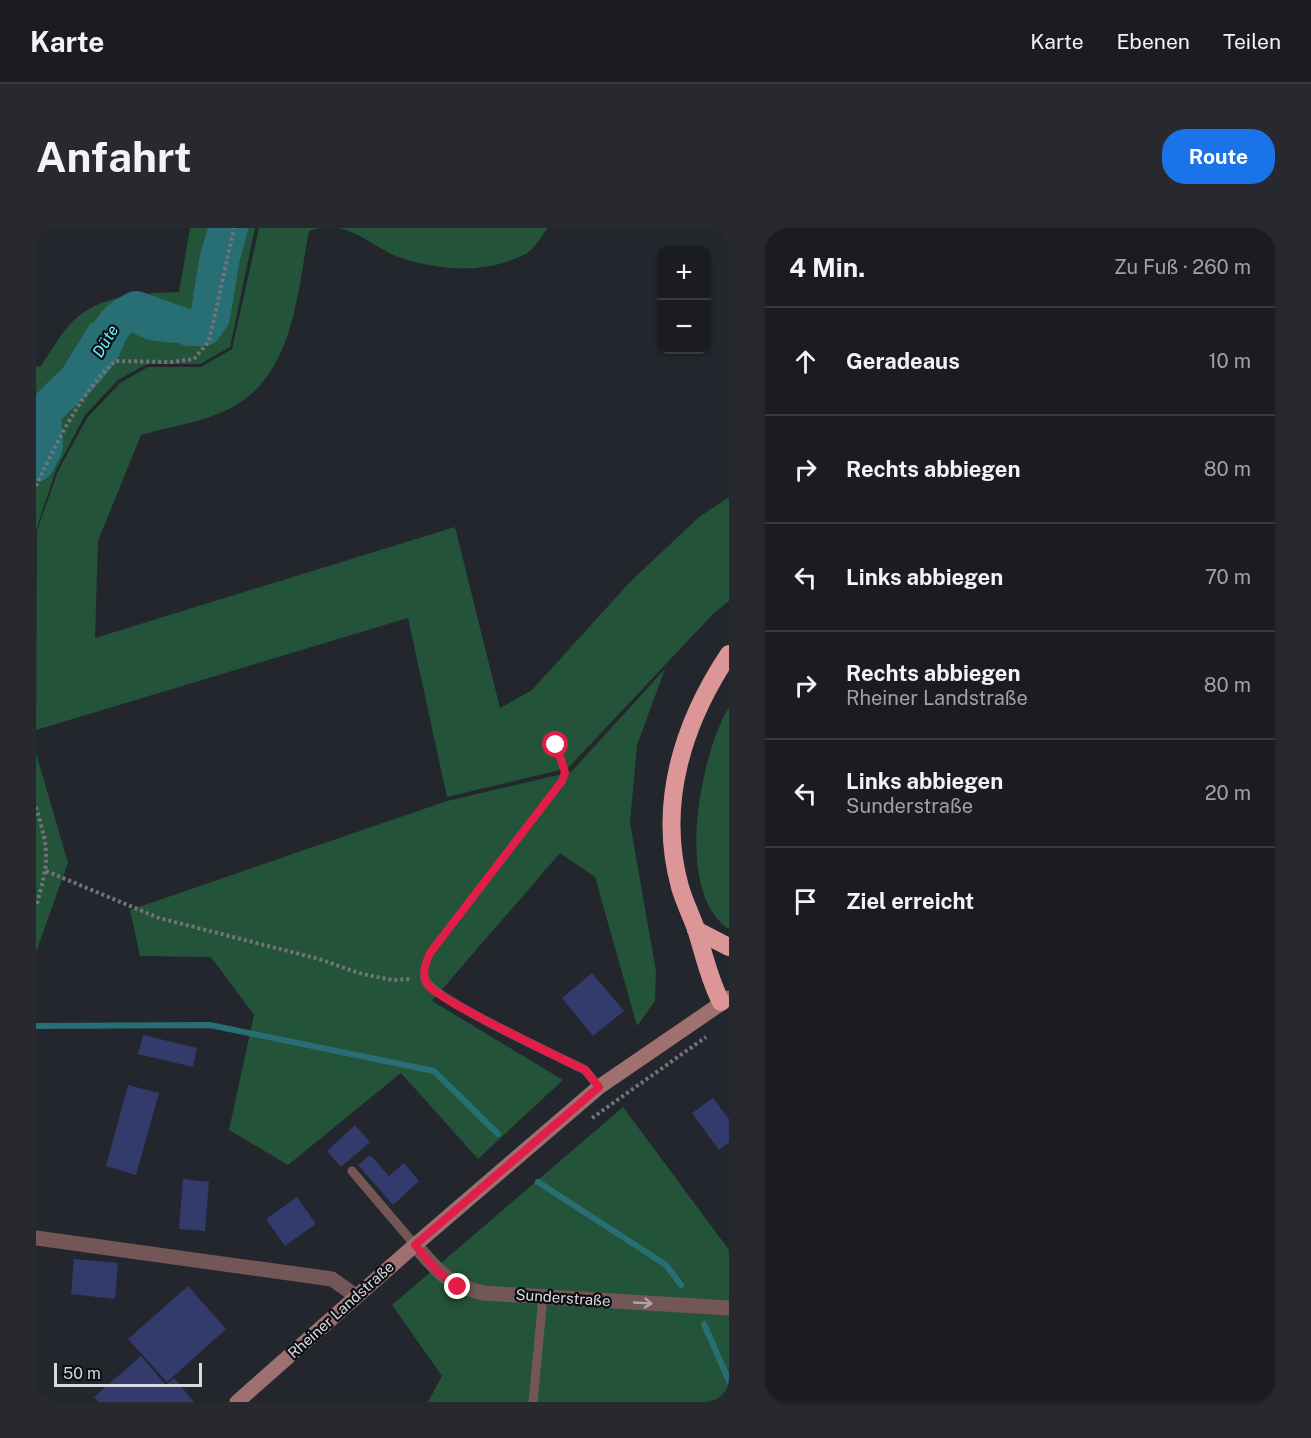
<!DOCTYPE html>
<html lang="de">
<head>
<meta charset="utf-8">
<style>
  body { margin:0; font-family:"Public Sans",sans-serif; background:#28292f; color:#f1f3f6 }
  .controls { position:absolute; right:18px; top:18px; display:grid; overflow:hidden; border-radius:12px; box-shadow:0 2px 4px #0004 }
  .controls button { width:54px; height:54px; display:grid; place-items:center; padding:0; border:0; border-bottom:2px solid #393a40; background:#1b1c22; color:#f1f3f6; font:30px sans-serif }
  .scale { position:absolute; left:18px; bottom:15px; width:148px; box-sizing:border-box; padding-left:6px; border:3px solid #d9dae0; border-top:0; font-size:16px; line-height:21px; white-space:nowrap; color:#d9dae0; -webkit-text-stroke:4px #0e0f13; paint-order:stroke }
  .stop { position:absolute; width:18px; height:18px; margin:-14px; border:4px solid #e11d48; border-radius:50%; background:#fff }
  .stop.end { background:#e11d48; border-color:#fff; box-shadow:0 2px 6px #0008 }
  .list { margin:0; padding:0; list-style:none }
  h2 { display:flex; justify-content:space-between; align-items:center; height:78px; margin:0; padding:0 24px; font-size:26px }
  h2 small { font-size:20px; font-weight:400; color:#a0a1a5 }
  .list li { display:grid; grid-template-columns:39px 1fr auto; gap:18px; align-items:center; box-sizing:border-box; height:108px; padding:0 24px; border-top:2px solid #393a40 }
  .list b { display:block; font-size:22px; white-space:nowrap }
  .list p { margin:0; font-size:20px; white-space:nowrap; color:#a0a1a5 }
  .list em { font-size:20px; font-style:normal; color:#a0a1a5 }
  .icon { flex:none; width:33px; height:33px; fill:none; stroke:currentColor; stroke-width:2; stroke-linecap:round; stroke-linejoin:round }
  .map { position:relative; flex:none; width:693px; height:1174px; overflow:hidden; border-radius:24px }
  header { display:flex; align-items:center; gap:36px; box-sizing:border-box; height:84px; padding:0 30px; background:#1b1c22; border-bottom:2px solid #393a40 }
  header strong { font-size:28px }
  nav { display:flex; gap:33px; margin-inline-start:auto; font-size:21px }
  .intro { display:flex; align-items:center; justify-content:space-between; box-sizing:border-box; height:144px; padding:0 36px }
  h1 { margin:0; font-size:42px }
  .button { padding:15px 27px; border-radius:24px; background:#1a73e8; color:#fff; font-size:21px; font-weight:700 }
  main { display:flex; gap:36px; padding:0 36px }
  aside { flex:1; background:#1b1c22; border-radius:24px; box-shadow:0 2px 4px #0004 }
  .map>svg:first-child { display:block }
  .green { fill:#235338 }
  .water { fill:#286f75 }
  .lines { fill:none; stroke-linecap:round; stroke-linejoin:round }
  .stream { stroke:#286f75; stroke-width:6 }
  .river { stroke:#286f75; stroke-width:36 }
  .building { fill:#333a6c }
  .path { stroke:#72737b; stroke-width:4; stroke-dasharray:3 3; stroke-linecap:butt }
  .service { stroke:#735656; stroke-width:9 }
  .minor { stroke:#735656; stroke-width:15 }
  .secondary { stroke:#9e7070; stroke-width:15 }
  .motorway { stroke:#dd9697; stroke-width:18 }
  .oneway { stroke:#b0a5a9 }
  .route { stroke:#e11d48; stroke-width:8 }
  .labels { text-anchor:middle; stroke-width:4.5; stroke-linejoin:round; paint-order:stroke }
  .street-label { font-size:15px; fill:#d9dae0; stroke:#0e0f13 }
  .water-label { font-size:16px; font-style:italic; fill:#6beffc; stroke:#0e0f13 }
</style>
</head>
<body>
<header>
<strong>Karte</strong>
<nav><a>Karte</a><a>Ebenen</a><a>Teilen</a></nav>
</header>
<div class="intro"><h1>Anfahrt</h1><a class="button">Route</a></div>
<main>
<div class="map">
<svg width="693" height="1174" viewBox="0 0 693 1174">
  <rect width="100%" height="100%" fill="#24262e"/>
  <path class="green" d="M154,0H219L194,119L164,136H111L82,152L49,187L20,242L0,302V138L4,139C15,124 24,106 37,93C65,66 107,65 143,64Z
    M223,0H284L273,3C262,59 259,134 209,171C180,193 139,197 105,207L62,313L59,410L419,299L464,480L496,462L594,354L663,289L693,269V373L677,386L532,540L411,569L372,390L0,502L1,303L22,243L51,190L84,155L112,139H165L196,121Z
    M302,0H512C506,7 499,20 491,25C452,47 401,43 360,28C340,20 324,4 302,0Z
    M629,441L601,517L594,595L620,743L619,773L601,798L559,649L524,625L396,773L527,852L442,931L365,845L252,937L193,902L218,787L175,729L104,728L94,682L411,573L535,544Z
    M693,479V701C637,664 664,527 693,479Z
    M0,525L32,635L0,724Z
    M587,879L693,1022V1174H392L406,1148L356,1077Z"/>
  <path class="water" d="M172,0H189L178,28L171,86L165,101L154,112L135,115L112,112L90,102L77,103L67,111L54,137L35,159L1,190L0,196V168L17,156L54,96L72,86L91,84L123,97L147,96L154,88L164,26Z"/>
  <g class="lines">
    <path class="stream" d="M0,798L174,797L398,843L462,906
      M502,954L630,1037L645,1057
      M668,1096L693,1153"/>
    <path class="river" d="M0,236L9,219L7,185C23,167 42,153 57,134C77,111 66,97 100,81L153,100H168L176,89L186,29L194,0"/>
  </g>
  <path class="building" d="M556,745L588,783L557,808L526,770Z
    M107,807L161,820L157,839L102,826Z
    M92,857L123,865L100,947L70,938Z
    M677,870L693,891V914L683,922L656,885Z
    M319,897L334,914L305,939L291,923Z
    M334,927L353,948L368,935L383,953L357,977L322,937Z
    M147,951L173,954L169,1003L143,1001Z
    M261,969L280,996L249,1018L230,991Z
    M38,1031L82,1035L79,1071L35,1066Z
    M152,1058L190,1101L131,1154L92,1111Z
    M105,1128L130,1157L138,1150L158,1174H63L58,1169Z"/>
  <g class="lines">
    <path class="path" d="M0,258C20,216 44,165 79,133L135,134L158,131L173,113L198,0
      M0,579C14,626 13,632 0,679
      M10,643L123,690L283,731L326,746L357,752L376,751
      M389,739L394,725L526,553L529,544L520,517
      M556,890L670,809"/>
    <path class="service" d="M389,751C395,771 524,829 549,842L563,859
      M316,943L379,1017
      M497,1174L507,1069"/>
    <path class="minor" d="M0,1010L296,1051L320,1068
      M379,1017C403,1044 411,1056 447,1065L693,1080"/>
    <path class="secondary" d="M201,1174L379,1017L563,859L693,770"/>
    <path class="motorway" d="M660,702L693,719
      M685,774C673,751 668,726 660,701C655,687 648,673 644,659C621,576 647,495 693,426"/>
  </g>
  <defs><path id="oneway-shaft" d="M-6 0H5M1.5-3L5.5 0L1.5 3" fill="none" stroke-width="1.6" stroke-linecap="round" stroke-linejoin="round" transform="scale(1.5)"/></defs>
  <use class="oneway" href="#oneway-shaft" transform="translate(607 1075) rotate(3)"/>
  <g class="lines">
    <path class="route" d="M422,1059L402,1044L379,1017L563,859L549,842C525,830 399,771 391,756C385,746 390,734 394,725L526,553L529,544L520,517"/>
  </g>
  <g class="labels">
    <g class="street-label">
      <text transform="translate(527 1070) rotate(4)" y="5">Sunderstraße</text>
      <text transform="translate(305 1082) rotate(-42)" y="5">Rheiner Landstraße</text>
    </g>
    <g class="water-label">
      <text transform="translate(69 113) rotate(-59)" y="6">Düte</text>
    </g>
  </g>
</svg>
<div class="controls">
<button>+</button>
<button>−</button>
</div>
<div class="scale">50 m</div>
<div class="stop" style="left:520px;top:517px"></div>
<div class="stop end" style="left:422px;top:1059px"></div>
</div>
<aside>
<h2>4 Min.<small>Zu Fuß · 260 m</small></h2>
<ul class="list">
<li><svg class="icon" aria-label="ahead" viewBox="0 0 24 24"><path d="M12 20V5M6 11l6-6 6 6"/></svg><div><b>Geradeaus</b></div><em>10 m</em></li>
<li><svg class="icon" aria-label="right" viewBox="0 0 24 24"><path d="M7 20v-9h11M14 6l5 5-5 5"/></svg><div><b>Rechts abbiegen</b></div><em>80 m</em></li>
<li><svg class="icon" aria-label="left" viewBox="0 0 24 24"><path d="M17 20v-9H6M10 6l-5 5 5 5"/></svg><div><b>Links abbiegen</b></div><em>70 m</em></li>
<li><svg class="icon" aria-label="right" viewBox="0 0 24 24"><path d="M7 20v-9h11M14 6l5 5-5 5"/></svg><div><b>Rechts abbiegen</b><p>Rheiner Landstraße</p></div><em>80 m</em></li>
<li><svg class="icon" aria-label="left" viewBox="0 0 24 24"><path d="M17 20v-9H6M10 6l-5 5 5 5"/></svg><div><b>Links abbiegen</b><p>Sunderstraße</p></div><em>20 m</em></li>
<li><svg class="icon" aria-label="arrive" viewBox="0 0 24 24"><path d="M6 21V4h12l-3 4 3 4H6"/></svg><div><b>Ziel erreicht</b></div></li>
</ul>
</aside>
</main>
</body>
</html>
